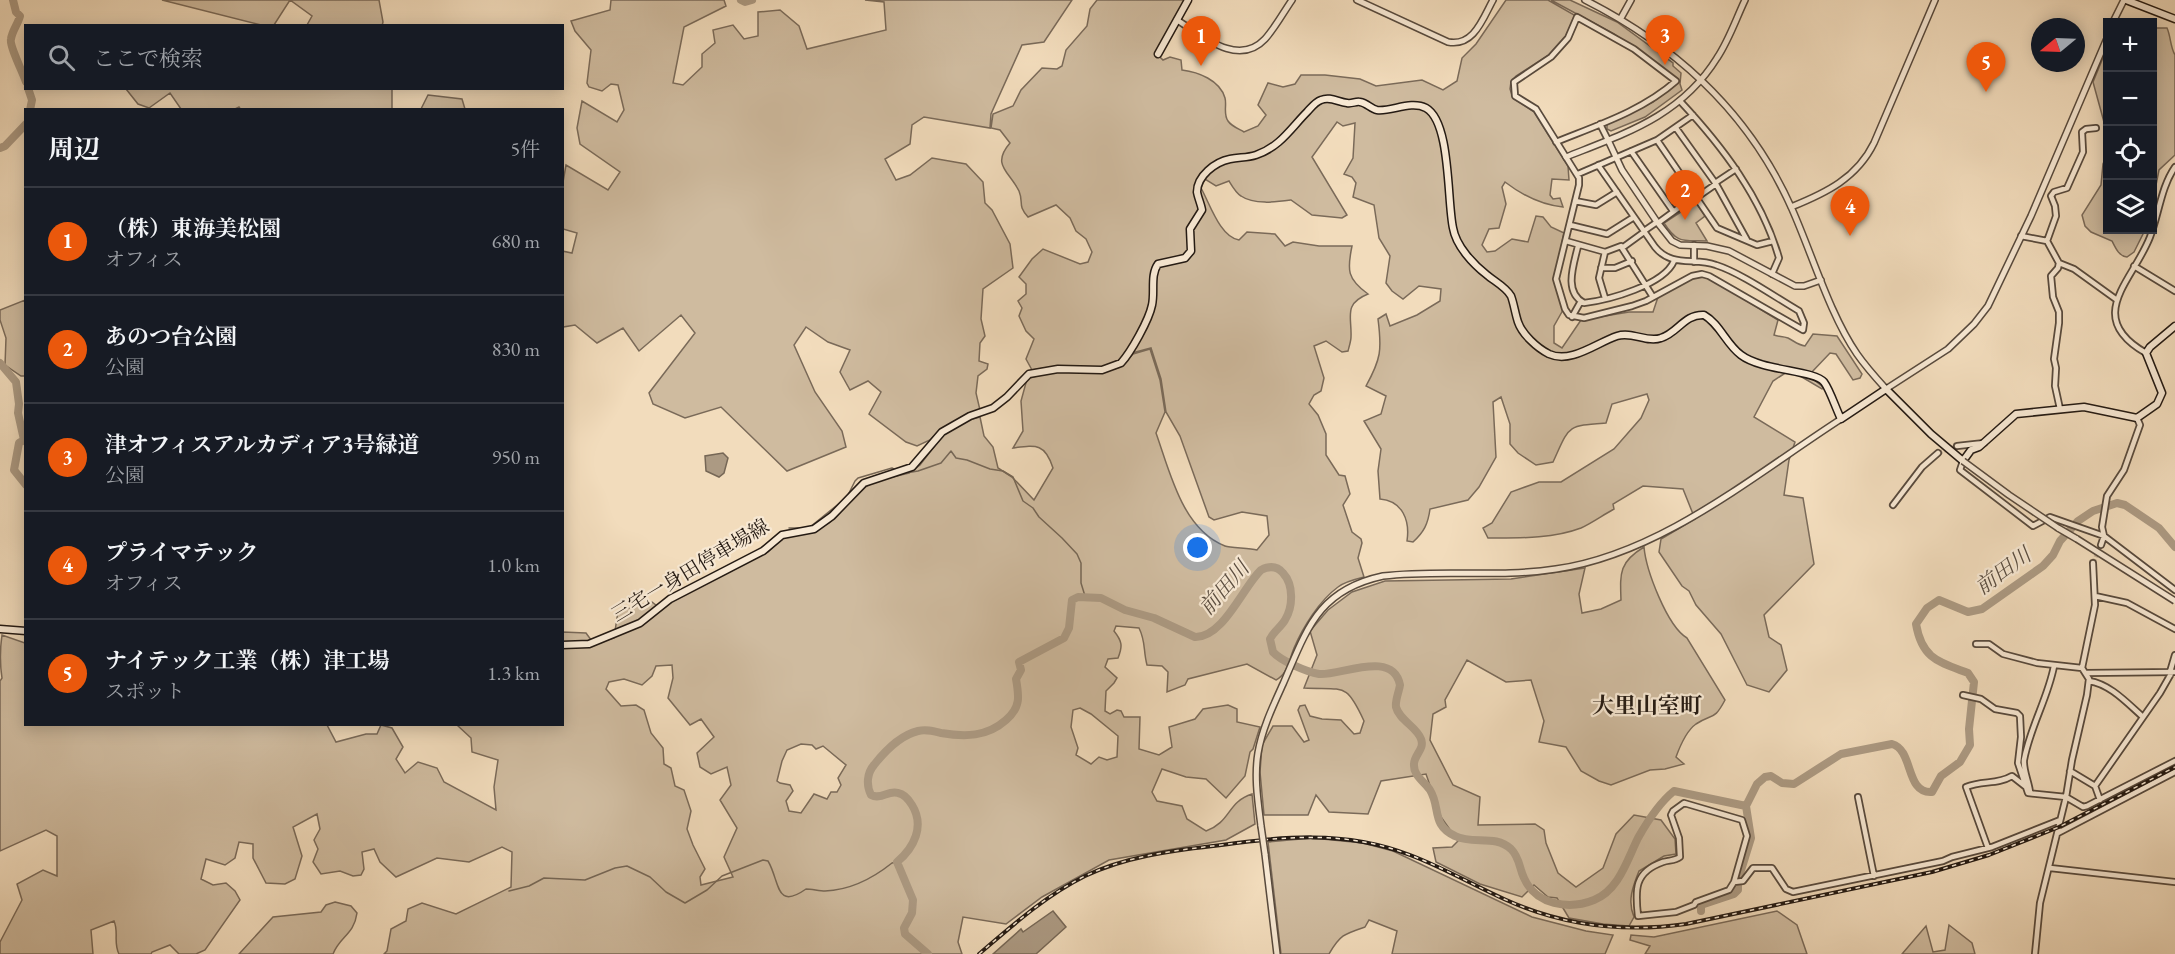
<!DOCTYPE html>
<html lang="ja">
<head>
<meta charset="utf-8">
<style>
  body { margin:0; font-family:"EB Garamond","Noto Serif JP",serif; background:#20242c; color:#f1f3f6 }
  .controls { position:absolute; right:18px; top:18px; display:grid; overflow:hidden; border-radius:0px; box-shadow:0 3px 15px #0003 }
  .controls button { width:54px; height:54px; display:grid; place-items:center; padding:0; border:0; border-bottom:2px solid #363941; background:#171b24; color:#f1f3f6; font:30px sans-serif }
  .compass { position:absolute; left:2031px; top:18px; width:54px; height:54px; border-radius:50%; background:#171b24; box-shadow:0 3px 15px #0003; rotate:251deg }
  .you { position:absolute; left:1198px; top:548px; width:21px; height:21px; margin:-15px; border:4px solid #fff; border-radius:50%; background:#1a73e8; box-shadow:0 0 0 9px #1a73e833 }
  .badge { display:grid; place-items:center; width:39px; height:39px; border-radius:50%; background:#ea580c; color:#fff; font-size:20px; font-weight:700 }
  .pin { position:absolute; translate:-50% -50px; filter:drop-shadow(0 2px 3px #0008) }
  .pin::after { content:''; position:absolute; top:32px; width:21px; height:18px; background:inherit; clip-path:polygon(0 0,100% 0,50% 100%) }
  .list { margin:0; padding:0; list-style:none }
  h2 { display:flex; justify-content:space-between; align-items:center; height:78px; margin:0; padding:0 24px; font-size:26px }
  h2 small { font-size:20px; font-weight:400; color:#9ea1a6 }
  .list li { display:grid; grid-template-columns:39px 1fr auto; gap:18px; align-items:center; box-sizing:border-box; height:108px; padding:0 24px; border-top:2px solid #363941 }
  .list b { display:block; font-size:22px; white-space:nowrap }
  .list p { margin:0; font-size:20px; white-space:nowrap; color:#9ea1a6 }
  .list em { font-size:20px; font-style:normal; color:#9ea1a6 }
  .icon { flex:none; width:33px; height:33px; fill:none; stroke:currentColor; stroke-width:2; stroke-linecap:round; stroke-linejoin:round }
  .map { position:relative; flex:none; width:2175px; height:954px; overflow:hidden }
  .search { position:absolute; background:#171b24; box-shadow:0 3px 15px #0003; left:24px; top:24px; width:540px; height:66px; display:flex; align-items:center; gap:15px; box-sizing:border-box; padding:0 21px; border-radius:0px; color:#9ea1a6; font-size:22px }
  .panel { position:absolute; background:#171b24; box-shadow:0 3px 15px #0003; left:24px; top:108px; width:540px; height:618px; border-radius:0px }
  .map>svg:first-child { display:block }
  .green { fill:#cfbb9f; stroke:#7a6a59; stroke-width:1.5; fill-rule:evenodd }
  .water { fill:#ac9a83; stroke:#766756; stroke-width:1.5 }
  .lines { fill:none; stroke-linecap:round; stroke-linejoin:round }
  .stream { stroke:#766756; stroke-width:1.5 }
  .river { stroke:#ac9a83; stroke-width:8 }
  .minor-tunnel { stroke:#c9b59a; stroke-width:4.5; stroke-dasharray:4.5 2; stroke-linecap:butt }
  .minor-casing { stroke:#584a3d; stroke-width:8 }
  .tertiary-casing { stroke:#584a3d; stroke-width:8 }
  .secondary-casing { stroke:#241a13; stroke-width:9 }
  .minor { stroke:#f7e8d3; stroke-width:4.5 }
  .tertiary { stroke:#f7e8d3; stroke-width:5 }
  .secondary { stroke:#f7e8d3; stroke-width:6 }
  .rail-casing { stroke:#241a13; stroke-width:4 }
  .rail { stroke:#f7e8d3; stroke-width:1.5; stroke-dasharray:4.5; stroke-linecap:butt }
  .tertiary-bridge-casing { stroke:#584a3d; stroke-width:8; stroke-linecap:butt }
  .tertiary-bridge { stroke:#f7e8d3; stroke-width:5 }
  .labels { text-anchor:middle; stroke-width:4.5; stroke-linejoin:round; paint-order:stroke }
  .street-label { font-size:20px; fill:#241a13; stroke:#f7e8d3 }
  .water-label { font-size:21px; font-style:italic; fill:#5a4d40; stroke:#f7e8d3 }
  .quarter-label { font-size:22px; font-weight:bold; fill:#241a13; stroke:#f7e8d3 }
</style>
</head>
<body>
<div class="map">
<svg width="2175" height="954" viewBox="0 0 2175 954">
  <rect width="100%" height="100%" fill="#f2dcbc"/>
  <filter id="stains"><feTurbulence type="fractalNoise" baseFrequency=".00333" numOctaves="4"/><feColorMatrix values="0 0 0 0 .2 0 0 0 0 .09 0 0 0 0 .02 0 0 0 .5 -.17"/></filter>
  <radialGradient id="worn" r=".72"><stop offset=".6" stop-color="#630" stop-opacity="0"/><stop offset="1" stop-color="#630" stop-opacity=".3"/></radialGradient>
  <path class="green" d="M162,0H379L383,22L382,26L307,25L312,16L290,0L274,25H261Z
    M611,0H724L726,6L684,27L673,83L683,85L702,67V54L715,43L713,30L733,25L744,39L758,36V12L780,10L799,26L807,49L886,30L884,2L865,0H1072L1044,42L1022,45L991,114L990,128L924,117L912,125L910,144L885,159L896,180L910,175L932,158L966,164L983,182L985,203L992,210L1010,244L1013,268L983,289L981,319L985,336L980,343L979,361L988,364L987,369L978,376L976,393L980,410L940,430L930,440L917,446L906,442L869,414L881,392L868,381L850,390L840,372L850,350L828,342L806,327L794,345L815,392L842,431L846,447L787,471L721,407L685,418L653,404L649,393L695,333L681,315L639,351L623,328L597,343L575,325L563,327L562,251L572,253L577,233L563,229V182L566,165L608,190L620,172L580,144L577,128L582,101L617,122L624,110L618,85L611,84L602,91L589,87L587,83L591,50L575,31L571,21L610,10Z
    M1097,0H1185L1156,53L1163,60L1170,57L1181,60L1182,70C1198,72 1220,80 1225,98C1227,105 1223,114 1228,121C1231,126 1239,129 1244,132L1258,126L1266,115L1258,105L1268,83L1283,87L1295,84L1301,75H1325L1360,79L1376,86L1422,80L1443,90L1457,81L1462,58L1476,44L1506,0H1548L1576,16L1567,36L1549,55L1516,76L1511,82L1510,89L1513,98L1534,112L1568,166L1569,180L1552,179L1550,195L1553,199L1560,198L1563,207C1541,205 1522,195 1505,182L1502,187L1506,204L1499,228L1489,229L1482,245L1487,252L1495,251L1512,239L1528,242L1536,216L1543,217L1551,227L1564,233L1555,276L1563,310L1554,326V343L1562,348L1581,320L1629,312H1653L1658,297L1690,279L1698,276L1708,277L1778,320L1774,335C1779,337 1782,336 1788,338C1794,341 1798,345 1805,346L1813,334L1837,336L1862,374L1860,378L1853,380L1836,354L1830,353L1811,373L1813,379L1823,387L1822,389L1790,370L1773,381L1754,417L1795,442L1789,460L1784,495L1803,498L1814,564L1764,615L1769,637L1781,645L1787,670L1769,692L1747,685L1721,634L1696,605L1689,591L1682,586L1659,552L1661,539L1695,519L1683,489L1643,486L1613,504L1614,509C1603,515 1592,523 1581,528C1552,539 1519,538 1488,538L1483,528L1492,523L1511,492L1539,482H1561L1614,449L1641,418L1649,400L1647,394L1612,404L1606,423C1566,426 1570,425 1553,462L1536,465L1518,453L1510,444V424L1501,397L1493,402L1496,457L1479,487L1468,500L1430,509C1428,524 1424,532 1413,542L1407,541C1410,521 1403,501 1380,499L1378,471L1381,449L1364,421L1381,414L1386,396L1366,386C1381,359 1382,350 1378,319L1386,314L1390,326L1417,315L1440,301L1441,289L1419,286L1403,299L1392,291L1386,283L1390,256L1379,238L1374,205L1353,197L1356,183L1352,177L1344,174L1353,158L1355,123L1343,126L1337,122L1312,157L1347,215L1342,218L1312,215L1291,200C1276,202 1254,205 1241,196C1236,193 1232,186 1229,181L1216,186L1205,179L1201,188C1210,204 1220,237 1239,240L1247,232L1275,234L1285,246L1293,242L1319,246H1352C1347,270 1347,279 1368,294C1343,304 1352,317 1351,337C1351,341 1349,347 1348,351L1342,352L1326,341L1314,346L1324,378L1321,391L1314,395L1309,404L1318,415L1326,434V455L1339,475L1345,476L1350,494L1343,505L1352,532L1361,539L1362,543L1358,558L1364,577C1356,579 1344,582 1338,587C1319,601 1303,627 1294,648C1289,660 1288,674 1276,680L1247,664L1188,679L1185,685L1167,692L1168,672L1162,666L1147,665C1143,650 1146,642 1139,628L1116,626L1114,631C1122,641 1123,646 1118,658L1108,659L1105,667L1117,678L1114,683L1106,691L1105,711L1110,714L1117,710L1121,711L1124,717H1140L1139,749L1159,755L1172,747L1169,727L1195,719L1203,709L1228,705L1237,709V722L1260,727L1253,749L1250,752L1245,776L1226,798L1206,779L1186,777L1162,769L1152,792L1157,801L1182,806L1187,819L1206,831C1231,822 1227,802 1252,794L1255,824L1226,840L1109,860L1042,897L1006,924L963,917L958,942L962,954H384L387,951L391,929L406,921L408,909L422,903L456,914L511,887L512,852L502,847L469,862L437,858L396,877L380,862L374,849L362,852L364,869L361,875L353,876L340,871L321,874L313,862L318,849L314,840L320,829L317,814L293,827L302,856L295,879L285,884L266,883L253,858V844L239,842L235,858L225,865L206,859L201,879L213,885L226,883L235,891L240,900L205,950L196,954H179L170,945L152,952L151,954H119C113,943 119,932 114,921L91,930L93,954H0V942L22,900L17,884L43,870L57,876V836L46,830L0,851V681L2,678C0,665 0,649 2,635L25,643L26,724L327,725L336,742L366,734H377L381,725L392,728L403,747L396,759L405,773L418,762L437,768L444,782L496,810L494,787L498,760L472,752L471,738L457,725L562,724L563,632L586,633L594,644L614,638L618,611L652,602L661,609L676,598L768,552L781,539L791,534L812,532L829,523L863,488L876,481L909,473L920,465L946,431L965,421L980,417L984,436L993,447L998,468L1012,477L1034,500L1053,468C1045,443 1036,445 1013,448L1023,431L1021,401L1027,379L1049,372L1099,373L1120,367L1133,354L1150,349L1160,380L1165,412L1156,433C1170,472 1182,529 1225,546C1230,548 1249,548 1257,550L1269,535L1267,516L1242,512L1214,520L1209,517L1180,436L1166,412L1161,379L1151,348L1132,353L1106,367L1057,366L1032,370L1026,359L1034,339L1026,331L1019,316L1022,308L1018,301L1026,294V284L1019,277L1032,259L1043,249L1080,264L1088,262L1092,252L1086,239L1076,231L1070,218L1056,205L1028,217C1017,205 1024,203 1019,191C1009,171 991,165 1010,143L1000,130L991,128L993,114L1013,106L1021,90L1042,68L1057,69L1062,66L1066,50L1087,26L1090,9ZM672,665L673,678L668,698L690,725L701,719L714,737L697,753L700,767L711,774L727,767L731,785L720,800L737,828L724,857L733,877L701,885L700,877L705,869L693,845L687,829L691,811L684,790L675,786L671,768L664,764L663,748L651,733L644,710L636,705L621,706L606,689L609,682L624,679L642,685L652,676L656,666ZM1080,708L1091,714L1118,736L1117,757L1107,760L1099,757L1091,764L1076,755L1078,748L1071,727L1073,710ZM801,744L812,745L816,749L823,746L846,765L838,778L841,785L837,792H831L827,799L814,794L801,813L789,811L786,801L793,791L790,785L780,783L777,781L782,761L787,750Z
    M1551,0H1570L1617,22L1673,63V66L1681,73L1680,84L1682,90L1645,117L1611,131L1607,129V124L1653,102L1679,81L1614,34Z
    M2153,28H2167C2171,37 2170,46 2175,55V155L2159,170L2153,200Z
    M2107,48V133L2093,82Z
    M392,89V110H241L239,107L233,110L181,109L170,93L149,108L138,104L126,89Z
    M428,95L462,99L465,109H421Z
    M2107,155L2108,230H2145L2134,252L2127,257C2119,256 2116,249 2112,241L2091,232L2085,226L2082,215L2101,185L2103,164Z
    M1696,202L1705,216L1696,223L1707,241C1684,240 1678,245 1664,223Z
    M25,300V376H21L5,365L6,338L0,320V310Z
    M1644,547C1646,570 1667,626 1687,638L1725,700C1714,721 1713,713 1696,724C1686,731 1680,746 1676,757L1684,764L1665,769L1650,770L1611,785L1599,781L1581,771L1566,747L1539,742L1544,721L1531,680L1506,682L1467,660L1445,700L1446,707L1433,714L1430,740L1453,785L1480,797L1478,825L1535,824L1544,830L1546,843L1558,873L1576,887L1603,868L1616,834L1634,815L1661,820L1675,839L1676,854L1664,856L1639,871C1633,886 1627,901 1634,917L1629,926L1603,924L1569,918L1557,898L1548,897L1534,885L1522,897L1480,884L1436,862L1433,848L1452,847L1458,841L1441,817L1426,774L1381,781L1368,814L1329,812L1316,795L1308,815H1264L1260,772L1262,745L1273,726H1292L1304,742L1309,740L1298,710L1300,706L1305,705L1310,716L1322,719L1341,720L1354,734L1360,733L1364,721C1346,682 1345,690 1304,688L1317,655L1310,631L1328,610L1352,592L1385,581L1511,579L1585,568L1579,594L1582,613L1601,609L1621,600C1620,573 1619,562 1644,547Z
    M1312,838L1363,843L1393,851L1532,917L1586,931L1613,935L1605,954H1392L1397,931L1369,920L1365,927C1344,934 1340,935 1329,954H1281L1268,842Z
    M335,902L351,906L357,913C354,935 340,936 333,954H239L273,917L321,912L326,905Z
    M1777,911L1797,925L1807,954H1645L1650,946L1630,940L1631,935L1654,937Z
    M1949,925L1972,943L1975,954H1902L1926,926L1933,952L1945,950Z"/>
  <path class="water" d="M723,453L728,458L724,473L719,477L706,471L705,456Z
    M1053,911L1066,927L1036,954H993L1021,929L1023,932Z"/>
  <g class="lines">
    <path class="stream" d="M900,474L918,471L941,463L951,451L956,458L967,460L990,469L1003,471L1013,477L1023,501L1033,508L1039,517L1062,538L1077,554L1081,563V583L1085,596
      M847,497L855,481L858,478L892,468L897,471
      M810,527L841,502
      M789,528H806
      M509,891L529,886L544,878L585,880L615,868L627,866L650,877L666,892L685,903L707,890L722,876L763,860L768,861C780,881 775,911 806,889C812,889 819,891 825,891C851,890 872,879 892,863L897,862"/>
    <path class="river" d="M13,0L16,12L20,16C18,24 12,31 11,39C9,45 23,73 26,82
      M741,0L745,2L752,0
      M28,88L32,100L30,110
      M0,148L5,146L26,124
      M0,363L16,382L19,404L18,413L24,440L19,443L14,470L26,485
      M1701,911V905L1734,894L1738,890V880L1751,838L1746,806
      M928,954L905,934L904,928L912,913L913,900L897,862C914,848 925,826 912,805C909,800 904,794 898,793C888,790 881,800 871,795C866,785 867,773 874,765C885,751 901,735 918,731C926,729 933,731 941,733C965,737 987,737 1006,720C1021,707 1019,696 1016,679L1021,670L1019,662L1064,638L1069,628L1072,600L1078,597L1101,598L1125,610L1154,618L1195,637C1223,638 1243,587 1261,570C1269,566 1277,566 1283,573C1294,585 1293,607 1285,620C1281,627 1274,631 1270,639L1273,652C1281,661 1307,672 1319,674C1340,676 1393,649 1400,685C1399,692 1395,700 1396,707C1399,720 1417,727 1421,739C1425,749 1414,755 1414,764C1413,776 1425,782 1430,790C1441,808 1431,825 1455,836C1473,845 1495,834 1511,849C1520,858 1519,868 1524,878C1536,905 1569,910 1594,900C1619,890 1627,860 1638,838C1647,822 1659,803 1674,791L1746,806L1757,784L1765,777L1771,776L1782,783L1794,784L1841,754L1892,744C1914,750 1905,794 1932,792L1941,776L1960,762L1970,745L1969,729L1974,682L1968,673C1939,662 1922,659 1916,624L1927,608L1939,600L1968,612L1982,609L2043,566L2053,555L2060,541L2078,521L2093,511L2117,503L2125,505L2159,528L2175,547"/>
    <path class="minor-tunnel" d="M1938,453L1957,446
      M2093,563L2101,545"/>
    <defs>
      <path id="minor" d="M1680,101C1722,146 1762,198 1779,258L1772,274
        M1600,124L1608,140
        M1676,128L1716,184L1747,240
        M2096,128L2086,129L2082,132L2083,152L2067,188L2054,192L2051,196L2055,206L2056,216L2047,241L2059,263L2074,269L2117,300
        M1657,140L1717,228L1757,245L1773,241
        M1556,142C1598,125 1642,111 1676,81L1634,49L1577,17L1568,38L1551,57L1514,82L1515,96L1536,109L1579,178V185L1556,279L1565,309L1569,315L1584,318L1632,306L1646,301L1692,276L1702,274L1709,276L1803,330L1804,323L1799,311C1775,297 1741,273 1716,265C1694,257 1672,268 1655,247L1598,165
        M1631,151L1673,211
        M1578,174L1657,140L1693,115
        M1715,183L1736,169
        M1696,198L1716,184
        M1575,201L1596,205L1617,192
        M1658,223L1695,196
        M1570,225L1607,234L1634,217
        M1644,231L1657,222
        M2021,236L2047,241
        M1566,241L1605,252L1621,246L1622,248L1644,232
        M1694,245V262
        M1578,246C1574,264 1563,292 1584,303C1609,300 1664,285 1674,261
        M1622,248L1653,297
        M2059,263L2058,268L2051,276L2053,297L2059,312V323L2054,359L2056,368L2055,386L2060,409
        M2134,266L2175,291
        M1601,268H1615L1632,261
        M1605,298L1599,278L1605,252
        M1572,317L1581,301
        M2146,353C2083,317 2133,281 2150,237C2159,214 2161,187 2175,167
        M1957,446L1984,443
        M1963,461L1960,470L2033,526L2050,517L2104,536L2175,590
        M1893,505L1922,467L1938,453
        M2101,545L2104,536L2102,527L2107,496L2124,470L2140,425L2137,418
        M2095,596L2127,603L2175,629
        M1976,644H1989L2003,654L2037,663L2082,668
        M2170,672L2175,655
        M2086,673L2175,672
        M2089,681C2110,684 2127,703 2143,717
        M1963,695L1981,699L1995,709L2017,713L2020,716L2021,737L2018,763L2028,793L2066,797L2083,807L2087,806L2175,761
        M2070,771L2095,786L2100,800
        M2095,786L2160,693L2172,672
        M2030,792C2029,782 2023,770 2024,760C2030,727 2048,698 2054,666
        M1858,797L1874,876
        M2058,833L2175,772
        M1988,848L1966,787C1982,780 1997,785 2012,776L2026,787
        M2050,868L2175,882
        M1734,882L1747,836L1742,820L1684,803L1673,811L1671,815L1679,838L1680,857C1675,861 1669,860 1663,862C1634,872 1635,890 1638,916L1676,912L1694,905L1696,902L1729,890L1734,882L1743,881L1753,868H1772L1786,889L1793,892L1943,861L1952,857L1992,847L2060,820
        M2035,954L2040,903L2066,797L2072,760L2087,695L2089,679L2082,668L2095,605L2093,563"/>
      <path id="tertiary" d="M1357,0L1448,42C1474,47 1483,18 1493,0
        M1585,0C1676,46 1750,114 1792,209C1812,254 1830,315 1857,354C1866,367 1876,378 1886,389L1948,349L1974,324L1988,306L2031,216L2108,36
        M1621,18L1631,0
        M1177,20C1201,35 1238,68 1265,39C1275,28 1283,13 1292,0
        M2113,22L2124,0
        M1608,140L1622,170L1657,222L1672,241L1680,245L1707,246L1729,251L1795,286H1804L1821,280
        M1566,157C1626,133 1681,116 1717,58C1729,40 1736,19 1745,0
        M1791,207C1826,193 1857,178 1874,143L1935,0
        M2058,528L2077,539
        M1261,826C1258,802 1254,777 1258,753C1262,729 1273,706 1283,684C1307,629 1318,590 1383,576C1441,569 1499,578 1556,569C1661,554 1754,475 1841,419
        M1265,854L1277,954"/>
      <path id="secondary" d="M2126,0L2175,19
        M1158,54L1188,0
        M0,629L26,631
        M562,645L589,644L640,623L670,599L763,551L782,535L814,529L832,516L864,483L912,467L942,432L970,416L993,408L1007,397L1029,374L1058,369L1102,370L1121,363C1131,352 1149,320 1152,305C1155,292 1150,275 1158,264L1185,258L1191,251L1190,229L1202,210C1201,204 1198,198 1197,192C1197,176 1215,162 1230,159C1239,157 1247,158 1256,155C1280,147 1291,128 1307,112C1311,108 1315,102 1321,100C1330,96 1338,102 1347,103C1352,104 1356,101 1360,102C1367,103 1371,109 1377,110C1391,112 1411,100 1426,108C1451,122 1447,201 1453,228C1456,246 1473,264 1487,275C1494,281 1506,287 1511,296C1514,304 1515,313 1518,322C1522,334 1537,348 1549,354C1571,364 1596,343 1617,336C1632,331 1647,343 1661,338C1678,333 1684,314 1704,315C1720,324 1726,344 1741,355C1762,371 1814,370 1824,382C1830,390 1836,409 1841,419L1886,389L1931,434L1963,461L1971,450L1979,447L2016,414L2084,407L2137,418L2157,404L2162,393L2146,353L2150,347L2175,326"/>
    </defs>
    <use href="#minor" class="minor-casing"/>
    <use href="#tertiary" class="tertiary-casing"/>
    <use href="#secondary" class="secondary-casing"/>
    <use href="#minor" class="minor"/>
    <use href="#tertiary" class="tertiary"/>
    <use href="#secondary" class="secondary"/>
    <defs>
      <path id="rail" d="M979,954C1013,925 1045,896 1085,876C1125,857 1169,851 1213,846C1282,837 1343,829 1410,855C1442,867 1473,885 1504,899C1563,926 1622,933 1686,924L1932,872L1989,855L2059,827L2175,767"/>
    </defs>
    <use href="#rail" class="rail-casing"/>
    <use href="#rail" class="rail"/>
    <defs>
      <path id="tertiary-bridge" d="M1963,461L2009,495L2058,528
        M2077,539L2175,601
        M1261,826L1265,854"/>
    </defs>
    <use href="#tertiary-bridge" class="tertiary-bridge-casing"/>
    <use href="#tertiary-bridge" class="tertiary-bridge"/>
  </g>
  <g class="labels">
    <g class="street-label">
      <text transform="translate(690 570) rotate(-31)" y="7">三宅一身田停車場線</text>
    </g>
    <g class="water-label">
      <text transform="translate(2003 571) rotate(-36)" y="7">前田川</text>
      <text transform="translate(1224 588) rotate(-49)" y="7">前田川</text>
    </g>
    <g class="quarter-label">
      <text x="1647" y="713">大里山室町</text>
    </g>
  </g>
  <rect width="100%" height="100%" filter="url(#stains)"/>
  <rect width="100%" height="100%" fill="url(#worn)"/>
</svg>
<div class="controls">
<button>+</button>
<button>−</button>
<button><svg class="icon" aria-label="locate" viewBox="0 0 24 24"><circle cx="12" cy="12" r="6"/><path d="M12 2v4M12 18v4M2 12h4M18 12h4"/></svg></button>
<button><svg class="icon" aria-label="layers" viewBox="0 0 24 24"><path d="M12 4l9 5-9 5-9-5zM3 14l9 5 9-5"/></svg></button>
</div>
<svg class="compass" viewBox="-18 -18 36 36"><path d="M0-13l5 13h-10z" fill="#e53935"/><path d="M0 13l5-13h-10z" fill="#9ea1a6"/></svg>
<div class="you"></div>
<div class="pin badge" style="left:1201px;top:66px">1</div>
<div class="pin badge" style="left:1685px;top:220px">2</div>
<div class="pin badge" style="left:1665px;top:65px">3</div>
<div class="pin badge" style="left:1850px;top:236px">4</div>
<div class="pin badge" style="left:1986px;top:92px">5</div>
<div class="search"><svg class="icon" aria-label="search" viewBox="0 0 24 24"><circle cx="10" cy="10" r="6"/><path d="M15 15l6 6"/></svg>ここで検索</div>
<section class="panel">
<h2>周辺<small>5件</small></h2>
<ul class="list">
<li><span class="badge">1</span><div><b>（株）東海美松園</b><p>オフィス</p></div><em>680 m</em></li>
<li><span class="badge">2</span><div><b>あのつ台公園</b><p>公園</p></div><em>830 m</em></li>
<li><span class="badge">3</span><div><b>津オフィスアルカディア3号緑道</b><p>公園</p></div><em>950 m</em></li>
<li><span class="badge">4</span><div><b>プライマテック</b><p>オフィス</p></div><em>1.0 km</em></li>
<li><span class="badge">5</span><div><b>ナイテック工業（株）津工場</b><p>スポット</p></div><em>1.3 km</em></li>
</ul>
</section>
</div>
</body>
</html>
